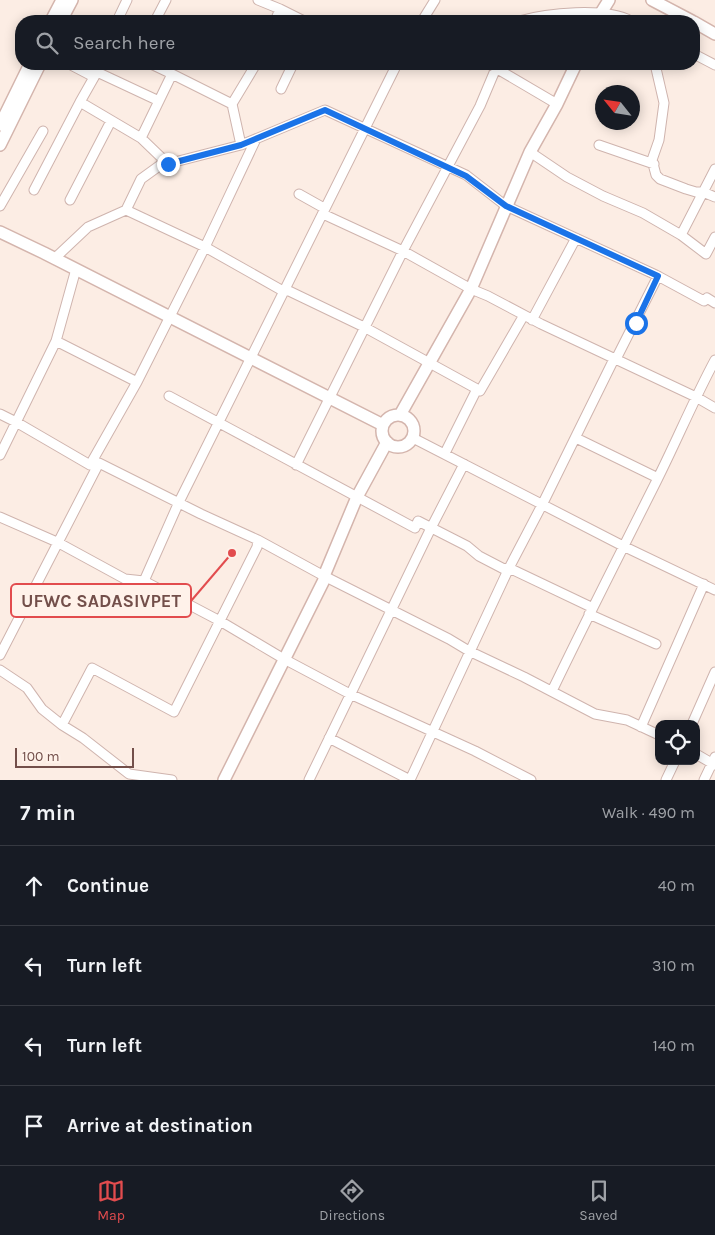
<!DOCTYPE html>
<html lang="en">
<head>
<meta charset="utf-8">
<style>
  body { margin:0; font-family:Karla,sans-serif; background:#242831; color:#f1f3f6 }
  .controls { position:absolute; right:15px; bottom:15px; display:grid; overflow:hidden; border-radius:10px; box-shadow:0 2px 12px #0003 }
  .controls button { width:45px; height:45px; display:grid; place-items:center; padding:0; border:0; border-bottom:1px solid #363941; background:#171b24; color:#f1f3f6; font:25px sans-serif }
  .compass { position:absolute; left:595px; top:85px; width:45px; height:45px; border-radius:50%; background:#171b24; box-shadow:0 2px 12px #0003; rotate:300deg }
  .scale { position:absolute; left:15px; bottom:12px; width:119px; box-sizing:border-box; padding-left:5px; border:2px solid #734f4a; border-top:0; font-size:14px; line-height:18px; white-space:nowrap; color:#734f4a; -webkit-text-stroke:4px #fff2ea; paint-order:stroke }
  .stop { position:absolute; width:15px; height:15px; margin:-11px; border:4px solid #1a73e8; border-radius:50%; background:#fff }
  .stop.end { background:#1a73e8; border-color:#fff; box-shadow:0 1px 5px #0008 }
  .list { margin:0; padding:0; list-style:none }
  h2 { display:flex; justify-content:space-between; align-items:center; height:65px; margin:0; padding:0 20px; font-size:21px }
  h2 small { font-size:16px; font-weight:400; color:#9ea1a6 }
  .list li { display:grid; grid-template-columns:32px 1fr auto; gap:15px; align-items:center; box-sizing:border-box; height:80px; padding:0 20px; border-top:1px solid #363941 }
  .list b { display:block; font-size:19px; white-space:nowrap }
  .list em { font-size:16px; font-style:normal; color:#9ea1a6 }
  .icon { flex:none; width:28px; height:28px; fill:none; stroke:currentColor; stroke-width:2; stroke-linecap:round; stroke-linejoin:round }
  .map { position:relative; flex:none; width:715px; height:780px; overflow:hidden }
  .search { position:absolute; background:#171b24; box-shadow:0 2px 12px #0003; left:15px; right:15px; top:15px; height:55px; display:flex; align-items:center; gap:12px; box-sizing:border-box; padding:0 18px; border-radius:20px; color:#9ea1a6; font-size:19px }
  .sheet { height:385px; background:#171b24 }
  nav { display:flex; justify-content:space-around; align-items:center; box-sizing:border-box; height:70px; border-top:1px solid #363941; background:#171b24; font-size:14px; color:#9ea1a6 }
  nav a { display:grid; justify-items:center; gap:2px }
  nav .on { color:#e24c4e }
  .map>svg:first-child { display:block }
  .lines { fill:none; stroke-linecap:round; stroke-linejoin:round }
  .street-casing { stroke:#cfb4ae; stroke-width:11 }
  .secondary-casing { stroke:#d4b5ad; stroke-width:14 }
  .street { stroke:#fff; stroke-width:9 }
  .secondary { stroke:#fff; stroke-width:11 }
  .route { stroke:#1a73e8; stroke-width:6 }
  .leader { fill:none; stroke:#e24c4e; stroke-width:2 }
  .callout-dot { fill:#e24c4e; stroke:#fff2ea; stroke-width:2 }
  .callout { fill:#fff2ea; stroke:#e24c4e; stroke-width:2 }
  .callout-label { font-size:18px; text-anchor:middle; font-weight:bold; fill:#734f4a }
</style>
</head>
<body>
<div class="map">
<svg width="715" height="780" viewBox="0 0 715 780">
  <rect width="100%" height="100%" fill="#fcede4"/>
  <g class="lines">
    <defs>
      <path id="street" d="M258,0L280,9L275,21
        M280,9L304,21
        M117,21L127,0
        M155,21L166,0
        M422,21L435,0
        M519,21C547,13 605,7 631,21
        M694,54L715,65
        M69,64L90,75L97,72L159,101
        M151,64L172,74
        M489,64L557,104
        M655,64L664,103L659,140L652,160L656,175L660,179L686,189L696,192H703L715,197
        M97,72L80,102L141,138
        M281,89L293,64
        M232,104L256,64
        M599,145L654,164
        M530,152L567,177L603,196L643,213L681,235
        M168,164L141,138L172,74L232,104L241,145
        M715,169L681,235L706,254L715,237
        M34,190L80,102
        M299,194L324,208L323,214L403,251L471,289L488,296L541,324L696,397L715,408
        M70,200L111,121
        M0,206L43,131
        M126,210L141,179L159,166L241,145L325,110L466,175L506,206L656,275L704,301L707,298L715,303
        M54,259L88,227L126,210L205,247L283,291H289L364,327L477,389
        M532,320L576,238
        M56,341L76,269
        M616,359L658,276
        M137,382L205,247L256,139
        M169,396L415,528L418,521L467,546L479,556L504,569L509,568L591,607
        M0,414L16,422L90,465L99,463L201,514L258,540L324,576L449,639L469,651L524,677L595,714L627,720L659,735
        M413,438L623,546L715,590
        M576,438L658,478
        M445,453L477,389L480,391L524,315
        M0,455L56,341L137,382L90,465
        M296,465L403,251L480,106L496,68
        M0,517L57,542L125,579L144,581L179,502L397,64
        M144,581L220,621L284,659L350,694L475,751L531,780
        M589,614L656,644
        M0,655L99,463
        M0,670L27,688L42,709L62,725L83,738L129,774L172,780
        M552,691C586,620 622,550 657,480C677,440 694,399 715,360
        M692,724L715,672
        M62,725L92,668L174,712L257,547L258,540
        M641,727L704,584
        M329,738L410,780L509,568L542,505L614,359
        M696,754L715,765
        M309,780L431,528L464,464
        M666,780L675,761
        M704,780L715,757"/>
      <path id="secondary" d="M652,0L692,21
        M51,21L62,0
        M61,21L72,0
        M596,21L609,0
        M694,22L715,34
        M0,125L30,64
        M0,145L40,64
        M0,232L44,253L383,425
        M400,415L471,289L530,152L557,104L576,64
        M382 431a16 16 0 1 1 32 0a16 16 0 1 1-32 0Z
        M224,780L324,580V576L357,497L387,442"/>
    </defs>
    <use href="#street" class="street-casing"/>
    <use href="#secondary" class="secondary-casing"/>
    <use href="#street" class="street"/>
    <use href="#secondary" class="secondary"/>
  </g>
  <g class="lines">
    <path class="route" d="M168,164L241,145L325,110L466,176L506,206L658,276L636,323"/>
  </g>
  <path class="leader" d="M232 553L191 601"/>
  <circle class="callout-dot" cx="232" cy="553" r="5"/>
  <rect class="callout" x="11" y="584" width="180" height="33" rx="5"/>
  <g class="callout-label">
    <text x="101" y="607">UFWC SADASIVPET</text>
  </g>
</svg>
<div class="controls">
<button><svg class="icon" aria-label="locate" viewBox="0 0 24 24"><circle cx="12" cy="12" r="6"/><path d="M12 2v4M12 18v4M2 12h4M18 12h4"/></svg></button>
</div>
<svg class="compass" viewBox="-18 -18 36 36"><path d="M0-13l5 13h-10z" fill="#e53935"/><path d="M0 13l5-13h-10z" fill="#9ea1a6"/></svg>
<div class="scale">100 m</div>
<div class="stop" style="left:636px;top:323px"></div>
<div class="stop end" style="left:168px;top:164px"></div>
<div class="search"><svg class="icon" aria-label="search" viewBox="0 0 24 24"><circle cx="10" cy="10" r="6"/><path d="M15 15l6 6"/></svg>Search here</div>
</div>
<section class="sheet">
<h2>7 min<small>Walk · 490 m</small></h2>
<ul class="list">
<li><svg class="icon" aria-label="ahead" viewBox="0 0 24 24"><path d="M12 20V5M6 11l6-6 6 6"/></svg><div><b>Continue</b></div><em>40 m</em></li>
<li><svg class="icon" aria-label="left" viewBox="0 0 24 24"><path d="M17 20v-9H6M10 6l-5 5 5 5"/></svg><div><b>Turn left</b></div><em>310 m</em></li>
<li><svg class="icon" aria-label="left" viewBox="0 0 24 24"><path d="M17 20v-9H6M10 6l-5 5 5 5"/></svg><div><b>Turn left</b></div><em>140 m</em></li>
<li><svg class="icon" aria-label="arrive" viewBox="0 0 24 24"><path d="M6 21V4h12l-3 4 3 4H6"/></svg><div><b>Arrive at destination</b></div></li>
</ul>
</section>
<nav>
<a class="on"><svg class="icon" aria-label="map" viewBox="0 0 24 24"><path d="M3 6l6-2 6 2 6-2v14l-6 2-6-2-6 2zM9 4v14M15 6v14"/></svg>Map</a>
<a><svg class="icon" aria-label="directions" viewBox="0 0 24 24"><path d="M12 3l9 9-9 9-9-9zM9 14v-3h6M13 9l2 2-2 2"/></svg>Directions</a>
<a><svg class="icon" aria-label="saved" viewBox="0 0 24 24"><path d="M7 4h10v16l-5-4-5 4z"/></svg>Saved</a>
</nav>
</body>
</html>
